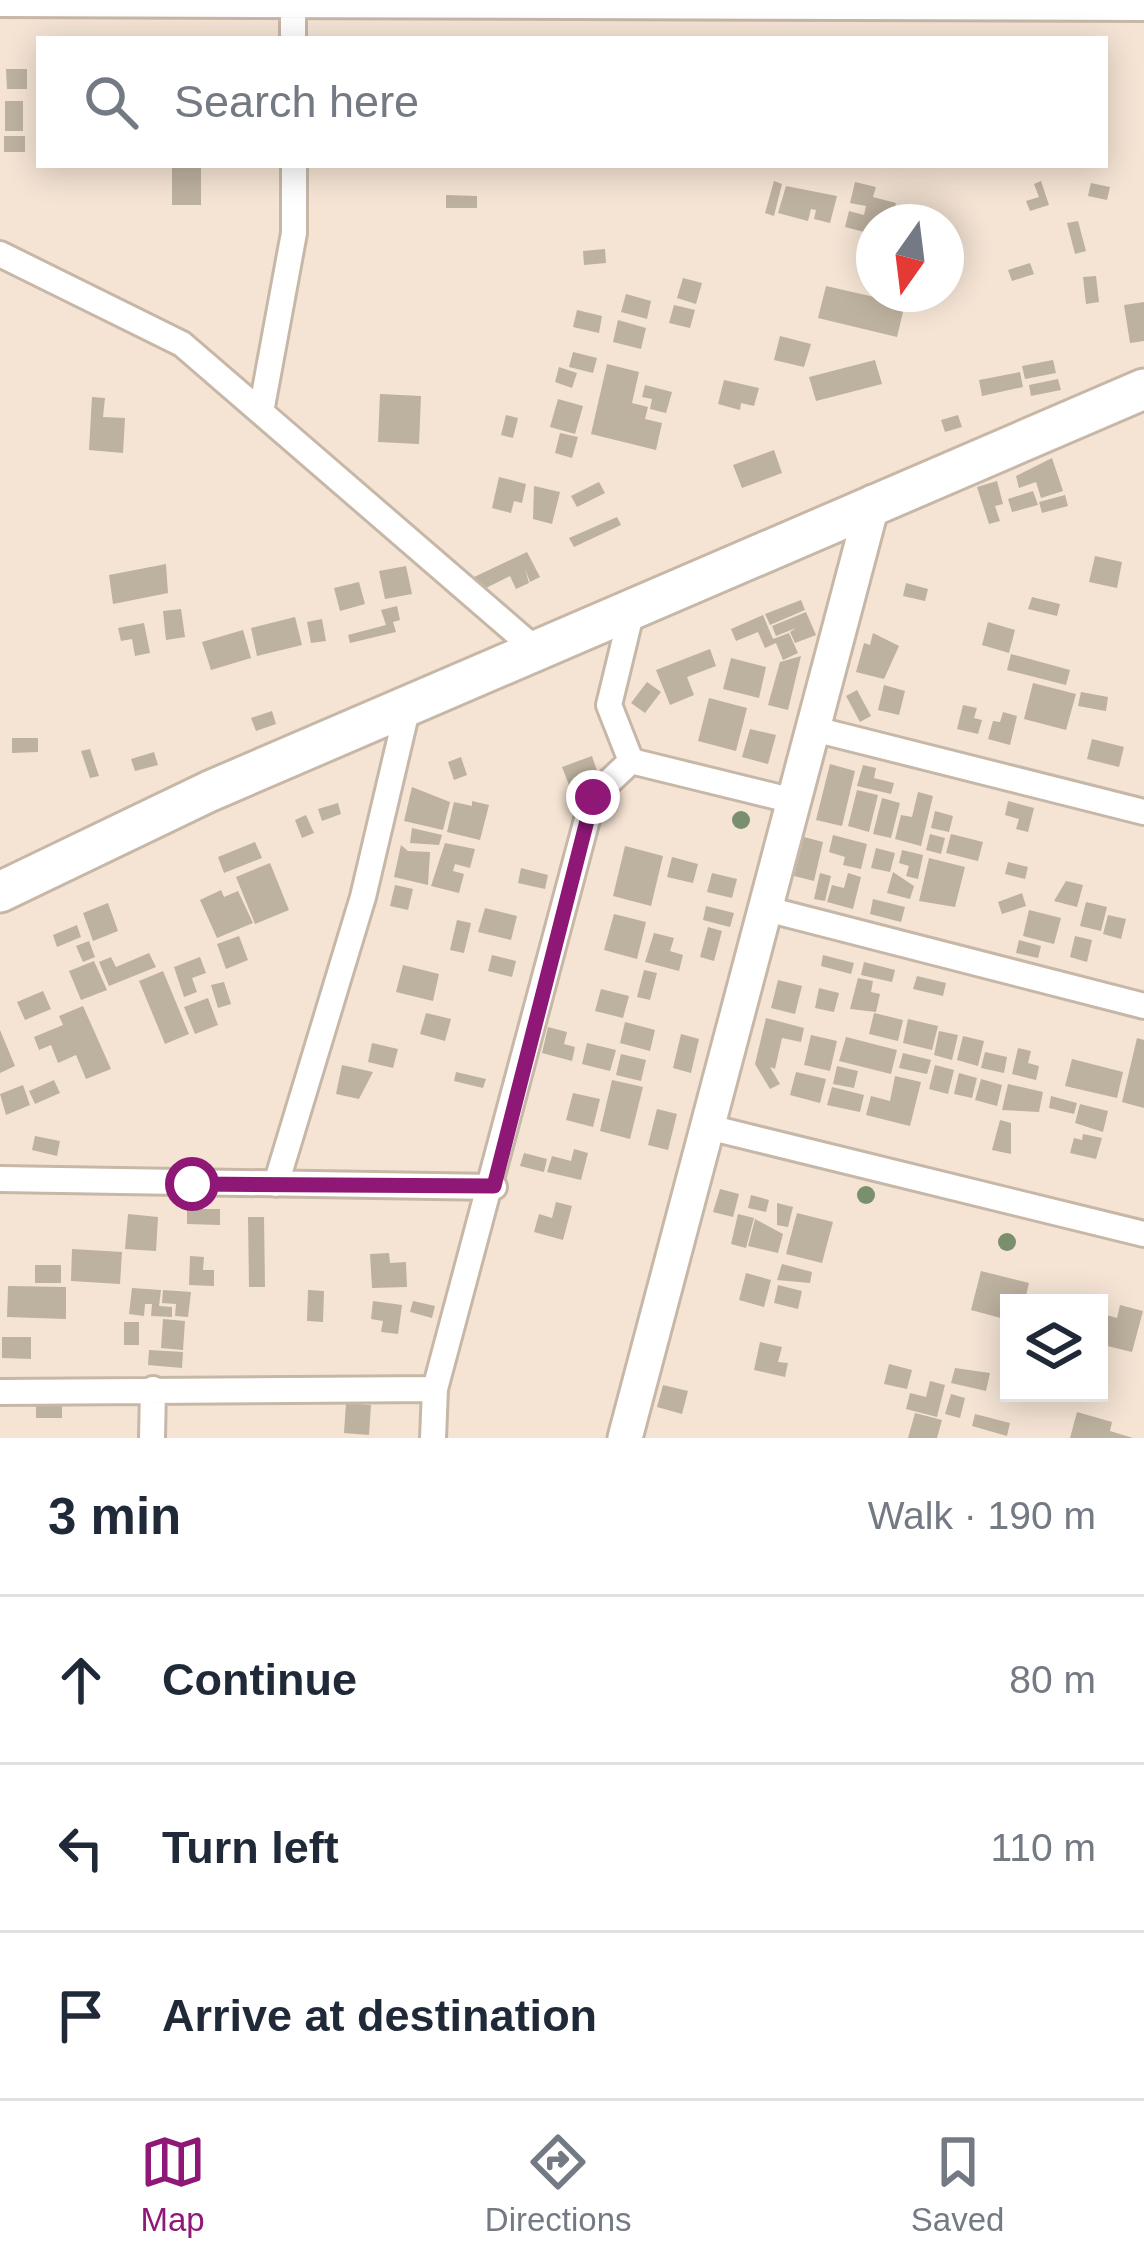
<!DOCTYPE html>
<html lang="en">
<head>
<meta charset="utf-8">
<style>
  body { margin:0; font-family:Helvetica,sans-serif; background:#f2f2f3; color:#1f2937 }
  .controls { position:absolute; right:36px; bottom:36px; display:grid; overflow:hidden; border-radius:0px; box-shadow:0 6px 30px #0003 }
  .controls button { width:108px; height:108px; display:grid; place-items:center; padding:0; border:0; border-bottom:3px solid #e0e1e3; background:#fff; color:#1f2937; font:60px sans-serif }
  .compass { position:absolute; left:856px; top:204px; width:108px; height:108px; border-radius:50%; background:#fff; box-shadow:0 6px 30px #0003; rotate:194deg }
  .stop { position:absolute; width:36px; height:36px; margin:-27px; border:9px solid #8f1877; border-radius:50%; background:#fff }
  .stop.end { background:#8f1877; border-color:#fff; box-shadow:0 3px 12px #0008 }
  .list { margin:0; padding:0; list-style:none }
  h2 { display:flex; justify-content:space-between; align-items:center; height:156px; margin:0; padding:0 48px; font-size:51px }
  h2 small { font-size:39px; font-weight:400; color:#747a83 }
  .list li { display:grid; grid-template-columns:78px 1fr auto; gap:36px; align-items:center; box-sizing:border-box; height:168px; padding:0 48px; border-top:3px solid #e0e1e3 }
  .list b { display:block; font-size:45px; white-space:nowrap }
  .list em { font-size:39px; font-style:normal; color:#747a83 }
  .icon { flex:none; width:66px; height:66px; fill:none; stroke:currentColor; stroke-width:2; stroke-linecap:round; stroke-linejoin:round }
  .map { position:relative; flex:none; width:1144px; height:1438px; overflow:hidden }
  .search { position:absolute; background:#fff; box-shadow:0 6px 30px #0003; left:36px; right:36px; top:36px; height:132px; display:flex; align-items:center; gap:30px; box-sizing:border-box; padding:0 42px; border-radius:0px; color:#747a83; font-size:45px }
  .sheet { height:660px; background:#fff }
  nav { display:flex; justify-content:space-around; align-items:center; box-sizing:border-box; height:168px; border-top:3px solid #e0e1e3; background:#fff; font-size:33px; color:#747a83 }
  nav a { display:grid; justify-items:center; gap:6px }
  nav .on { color:#8f1877 }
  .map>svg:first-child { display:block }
  .building { fill:#bdb19f }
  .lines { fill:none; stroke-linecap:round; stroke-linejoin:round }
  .street-casing { stroke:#c7b7a7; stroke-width:30 }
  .secondary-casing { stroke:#c7b7a7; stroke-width:39 }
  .primary-casing { stroke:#c7b7a7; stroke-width:45 }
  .street { stroke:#fff; stroke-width:24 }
  .secondary { stroke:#fff; stroke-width:33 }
  .primary { stroke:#fff; stroke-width:39 }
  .tree { fill:#7a8f6e }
  .route { stroke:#8f1877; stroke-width:15 }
</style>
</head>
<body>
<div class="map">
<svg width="1144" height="1438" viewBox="0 0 1144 1438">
  <rect width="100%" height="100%" fill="#f5e4d4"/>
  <path class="building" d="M6,69H27V89H7Z
    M5,101H23V131H5Z
    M4,136H25V152H4Z
    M172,165H201V205H172Z
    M774,181L782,184L774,216L765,213Z
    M1041,181L1049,205L1030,211L1026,201L1039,197L1034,184Z
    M855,182L876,187L873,197L896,203L891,222H874L872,234L845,227L849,211L864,215L866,206L850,203Z
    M1091,183L1110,187L1107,200L1088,196Z
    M786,186L837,196L830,223L814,219L816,210L811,209L808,221L778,213Z
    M446,195L477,196V208H446Z
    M1078,221L1086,251L1075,254L1067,223Z
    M605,249L606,263L584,265L583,251Z
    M1030,263L1034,274L1012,281L1008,270Z
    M1096,276L1099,302L1086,304L1083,277Z
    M683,278L702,283L696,304L677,298Z
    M826,286L905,304L897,337L818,318Z
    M626,294L651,301L647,319L621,312Z
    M1144,302V341L1130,343L1124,305Z
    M674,305L695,310L690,328L669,323Z
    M577,310L602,316L599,333L573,327Z
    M618,320L646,328L641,349L613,342Z
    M780,336L811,344L804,367L774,360Z
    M573,352L597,358L593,373L569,367Z
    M875,360L882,384L816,401L809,377Z
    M1053,360L1056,373L1025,379L1022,366Z
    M607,364L639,372L632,403L648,407L645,419L662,423L656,450L591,434Z
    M559,367L577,373L572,388L555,382Z
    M1020,372L1023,387L982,396L979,380Z
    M1058,379L1061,390L1031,396L1029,385Z
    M724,380L759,388L754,406L741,403L740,410L718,404Z
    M645,385L672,392L666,413L650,409L652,399L642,397Z
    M380,394L421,396L419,444L378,442Z
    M92,397L105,398L103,417L125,418L123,453L89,450Z
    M558,399L583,406L575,434L550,427Z
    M506,415L518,418L513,438L501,435Z
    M958,415L962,427L945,432L941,420Z
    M560,433L578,437L572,458L555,453Z
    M774,450L782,473L742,488L733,465Z
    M1052,458L1063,491L1041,498L1036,482L1019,488L1016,476Z
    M499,477L526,484L522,503L514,501L511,513L492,508Z
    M997,481L1003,504L995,506L1000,521L989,524L977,487Z
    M599,482L605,493L577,507L571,496Z
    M534,486L560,492L552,524L533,519Z
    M1033,491L1038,505L1012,512L1008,499Z
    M1065,495L1068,506L1042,513L1039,502Z
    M617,517L621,525L574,547L569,538Z
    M527,552L540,577L530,582L525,569L529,583L516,589L510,576L478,592L472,578Z
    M1095,556L1122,562L1117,588L1089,582Z
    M166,564L168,593L113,604L109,575Z
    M406,566L412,594L385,599L379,571Z
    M359,582L365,604L340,611L334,588Z
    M906,583L928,589L925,601L903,596Z
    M1032,597L1060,604L1057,616L1028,609Z
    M801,600L805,610L770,625L765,614Z
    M397,606L400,620L393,622L396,632L350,643L348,635L386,625L381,610Z
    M181,609L185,637L166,640L163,611Z
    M806,612L816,635L795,643L790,632L796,628L776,636L772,626Z
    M763,615L773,639L789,633L798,653L783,660L776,643L765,648L758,632L736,641L731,629Z
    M295,617L302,645L257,656L251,628Z
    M322,619L326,641L311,643L307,622Z
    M988,622L1015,630L1009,653L982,645Z
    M144,623L150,653L135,656L132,639L121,641L118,628Z
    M243,630L251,658L211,670L202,642Z
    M873,633L899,646L884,679L856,672L864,643L870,645Z
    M710,649L716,666L687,677L694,695L670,705L656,670Z
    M1011,654L1070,670L1066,685L1007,670Z
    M801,656L788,710L768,705L780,662Z
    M731,658L766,667L759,698L723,689Z
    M647,682L661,692L645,713L631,703Z
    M1033,683L1076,694L1066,730L1024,719Z
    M884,685L905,691L899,715L878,710Z
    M857,690L871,716L860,722L846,696Z
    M1081,692L1108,697L1106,711L1078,706Z
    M709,698L747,708L736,751L698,741Z
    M963,705L977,708L974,718L982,720L978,734L957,729Z
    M272,711L276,724L256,731L251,718Z
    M1003,712L1017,716L1010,745L988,739L993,721L1000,722Z
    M750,729L776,735L768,764L742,757Z
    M12,738H38V752L12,753Z
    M1092,739L1124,747L1119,767L1087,759Z
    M90,749L99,776L90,778L81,751Z
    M154,752L158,765L135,771L131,759Z
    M592,756L598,774L569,785L562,767Z
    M461,757L467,775L454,780L448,762Z
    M830,764L855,771L842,826L816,820Z
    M863,765L876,768L874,778L894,783L891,794L857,786Z
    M412,787L450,802L443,830L404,821Z
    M857,790L878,795L869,832L848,826Z
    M918,792L933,796L921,846L895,839L901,815L912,817Z
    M882,798L900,803L891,838L873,834Z
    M472,801L489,805L480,840L447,832L454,802L472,806Z
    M1008,801L1034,808L1028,832L1016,829L1019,819L1005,815Z
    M338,803L341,814L322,821L318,809Z
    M935,811L953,816L949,832L931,828Z
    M306,815L314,833L302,838L295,820Z
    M412,828L442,835L439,845L410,843Z
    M930,834L945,838L941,854L926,850Z
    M951,834L983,842L978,861L946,853Z
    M833,835L867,844L861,869L843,865L845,857L829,852Z
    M804,837L823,842L814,881L794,876Z
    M255,842L262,858L224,873L218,857Z
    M445,843L475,849L470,868L455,864L453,871L464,874L459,893L431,886Z
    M401,845L408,851L430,852L428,885L394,877Z
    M625,846L663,856L651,906L613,896Z
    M876,848L895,853L890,872L871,868Z
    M902,850L923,855L918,879L906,876L909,866L899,863Z
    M672,857L698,864L693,883L667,877Z
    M929,858L965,867L955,907L919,901Z
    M1008,862L1028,867L1025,879L1005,874Z
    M270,863L289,910L255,924L236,877Z
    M521,868L548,875L545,889L518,883Z
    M893,872L914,886L910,899L887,893Z
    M712,873L737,879L732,898L707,892Z
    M820,873L831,876L825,901L814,899Z
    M848,873L861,877L853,909L827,902L832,885L844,888Z
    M1066,881L1083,885L1077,907L1054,901Z
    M395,885L413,889L408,910L390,906Z
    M221,890L224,897L238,891L253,923L217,938L200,900Z
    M1022,893L1026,906L1002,914L998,902Z
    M873,899L905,907L901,922L870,914Z
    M1086,902L1107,907L1101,931L1080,926Z
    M108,903L118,931L93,941L83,913Z
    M706,906L734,913L730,927L703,920Z
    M485,908L517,916L511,940L478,932Z
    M1029,910L1061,918L1054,944L1023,936Z
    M614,914L646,922L637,959L604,950Z
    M1108,915L1126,919L1121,939L1103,934Z
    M457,920L471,923L464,953L450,950Z
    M77,925L81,937L57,947L53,935Z
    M708,927L722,931L714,961L700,957Z
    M654,933L674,938L670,951L683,955L679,971L645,962Z
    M239,936L248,960L226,969L217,944Z
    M1075,936L1092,940L1087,962L1070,957Z
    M1019,940L1041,946L1038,958L1016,953Z
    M89,941L95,957L83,962L76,946Z
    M149,953L156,967L109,986L99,962L111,957L116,967Z
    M492,955L516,961L512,977L488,971Z
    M823,955L854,963L851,974L821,966Z
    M200,957L206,973L192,978L197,992L184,997L174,967Z
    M94,961L107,990L81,1000L69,971Z
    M864,962L895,970L892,982L861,975Z
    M403,965L439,974L433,1001L396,992Z
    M644,970L657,973L650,1000L637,997Z
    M163,971L189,1034L165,1044L139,981Z
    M917,976L946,983L943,996L913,989Z
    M858,978L873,981L871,992L880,994L876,1012L850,1009Z
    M778,980L802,986L795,1014L771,1008Z
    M224,982L231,1004L218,1008L211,985Z
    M819,988L839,993L834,1012L815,1008Z
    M601,989L629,996L623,1018L595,1011Z
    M43,991L51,1009L25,1020L17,1002Z
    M208,998L218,1025L195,1034L184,1007Z
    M83,1006L111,1069L86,1079L76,1055L58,1063L51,1045L39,1050L34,1037L63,1025L59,1016Z
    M426,1013L451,1019L445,1041L420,1034Z
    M874,1013L903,1020L898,1041L869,1034Z
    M766,1018L804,1028L801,1042L782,1038L775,1069L770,1067L780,1084L770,1089L755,1064Z
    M908,1019L938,1026L932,1050L903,1043Z
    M625,1022L655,1030L650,1051L620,1043Z
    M548,1027L567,1032L564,1044L575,1047L572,1061L542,1053Z
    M0,1030L15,1066L0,1073Z
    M939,1031L958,1035L952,1060L934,1055Z
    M681,1034L699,1039L691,1073L673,1068Z
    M811,1035L837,1041L830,1071L804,1065Z
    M963,1036L984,1041L978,1066L957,1060Z
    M846,1037L897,1050L891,1074L839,1061Z
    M1137,1038L1144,1040V1108L1122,1102Z
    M372,1043L398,1049L393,1068L368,1062Z
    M587,1043L616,1050L610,1071L582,1064Z
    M1018,1048L1031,1051L1028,1063L1039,1066L1036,1080L1012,1074Z
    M985,1052L1007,1057L1004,1073L981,1068Z
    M903,1053L931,1060L927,1074L899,1068Z
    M621,1054L646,1060L641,1081L616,1075Z
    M1072,1059L1123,1072L1117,1098L1065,1086Z
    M342,1065L373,1072L359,1099L336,1094Z
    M935,1065L954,1070L948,1094L929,1089Z
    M837,1066L858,1071L854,1088L833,1084Z
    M456,1072L486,1079L483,1088L454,1081Z
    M796,1072L826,1079L820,1103L790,1095Z
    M959,1073L977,1078L972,1098L954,1094Z
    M895,1076L921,1082L910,1126L866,1115L871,1096L890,1101Z
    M981,1079L1002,1085L997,1106L975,1100Z
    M54,1080L60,1093L35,1104L29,1091Z
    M612,1080L643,1087L630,1139L600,1131Z
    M1008,1084L1043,1092L1039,1112L1002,1110Z
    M23,1085L30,1105L6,1115L0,1094Z
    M832,1087L864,1095L860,1112L827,1105Z
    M573,1093L600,1099L593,1127L566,1120Z
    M1051,1096L1077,1103L1074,1114L1049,1108Z
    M1080,1104L1108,1111L1103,1132L1075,1123Z
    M657,1109L677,1114L668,1150L648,1145Z
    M1000,1120L1011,1123V1154L992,1150Z
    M1083,1134L1102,1138L1096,1159L1070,1153L1074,1138L1082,1140Z
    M35,1136L60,1141L57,1156L32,1150Z
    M574,1149L588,1153L581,1180L547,1172L552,1156L571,1161Z
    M524,1153L547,1159L544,1172L520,1166Z
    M720,1189L739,1194L733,1217L713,1212Z
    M751,1195L769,1200L766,1212L748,1208Z
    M556,1202L572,1206L563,1240L534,1232L539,1214L552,1218Z
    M777,1203L793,1207L788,1227L777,1225Z
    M187,1209H220V1225L187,1224Z
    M797,1213L833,1222L822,1263L786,1254Z
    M128,1214L158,1217L156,1251L125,1249Z
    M738,1214L754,1218L746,1248L731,1244Z
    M248,1217H264L265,1287H249Z
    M755,1219L783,1234L778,1253L748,1246Z
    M72,1249L122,1252L120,1284L71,1281Z
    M389,1253L390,1263L406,1262L407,1287L372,1288L370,1254Z
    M190,1256L204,1257L203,1270H214V1286L189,1285Z
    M782,1264L812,1272L810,1283L777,1280Z
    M35,1265H61V1283H35Z
    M981,1271L1029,1283L1025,1300L1014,1297L1009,1303L1008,1320L971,1310Z
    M746,1273L771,1280L764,1307L739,1300Z
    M778,1285L802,1291L798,1309L774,1303Z
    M8,1286L66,1287V1319L7,1317Z
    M132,1288L161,1290L159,1306L172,1307V1317L151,1316L152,1304H145L144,1316L129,1314Z
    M163,1290L191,1292L188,1317L175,1316L176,1304L162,1303Z
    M308,1290L324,1291L323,1322L307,1321Z
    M373,1301L402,1305L398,1334L381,1332L383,1321L371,1319Z
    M413,1301L435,1306L432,1318L410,1312Z
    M1120,1305L1143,1311L1132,1352L1099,1344V1313L1117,1318Z
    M163,1319L185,1321L183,1350L161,1348Z
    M124,1322H139V1345H124Z
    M2,1337H31V1359L2,1358Z
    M760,1342L782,1347L778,1362L788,1363L785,1377L754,1370Z
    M149,1350L183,1352L182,1368L148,1365Z
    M889,1364L912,1370L907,1389L884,1384Z
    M955,1368L990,1373L986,1391L951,1383Z
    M930,1381L945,1385L937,1417L906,1409L910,1393L926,1397Z
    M663,1385L688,1391L682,1414L657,1407Z
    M951,1394L965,1398L960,1418L945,1414Z
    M36,1402H62V1418H36Z
    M346,1403L371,1405L369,1435L344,1433Z
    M1077,1412L1112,1422L1110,1431L1133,1438H1070Z
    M915,1413L942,1420L937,1438H908Z
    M975,1414L1010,1423L1007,1436L972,1426Z"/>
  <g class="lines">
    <defs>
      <path id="street" d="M0,4L1144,8
        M293,4V39
        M0,254L182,344L535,649
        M261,412L294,233V165
        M633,606L609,705L631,761L790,800
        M810,728L1144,812
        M763,908L1144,1006
        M708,1127L1144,1234
        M0,1179L494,1187
        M276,1184L363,897L408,706
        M0,1392L435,1389
        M152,1438L153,1389
        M433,1438L435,1389L593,797L631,761"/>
      <path id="secondary" d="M625,1438L873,502"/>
      <path id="primary" d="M0,892L210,791L1144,389"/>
    </defs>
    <use href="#street" class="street-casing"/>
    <use href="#secondary" class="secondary-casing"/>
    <use href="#primary" class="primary-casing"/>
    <use href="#street" class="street"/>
    <use href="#secondary" class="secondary"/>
    <use href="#primary" class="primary"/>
  </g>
  <g class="tree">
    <circle cx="741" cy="820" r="9"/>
    <circle cx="866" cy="1195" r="9"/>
    <circle cx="1007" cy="1242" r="9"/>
  </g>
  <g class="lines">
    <path class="route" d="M192,1184L494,1186L593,797"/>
  </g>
</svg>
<div class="controls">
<button><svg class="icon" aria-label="layers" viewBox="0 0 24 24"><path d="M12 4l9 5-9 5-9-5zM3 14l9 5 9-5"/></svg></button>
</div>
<svg class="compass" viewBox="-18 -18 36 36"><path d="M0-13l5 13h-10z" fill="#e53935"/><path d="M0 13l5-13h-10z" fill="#747a83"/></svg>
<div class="stop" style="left:192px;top:1184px"></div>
<div class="stop end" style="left:593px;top:797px"></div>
<div class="search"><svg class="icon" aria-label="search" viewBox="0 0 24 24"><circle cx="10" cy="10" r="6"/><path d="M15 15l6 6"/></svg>Search here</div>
</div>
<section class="sheet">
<h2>3 min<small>Walk · 190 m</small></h2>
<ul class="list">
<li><svg class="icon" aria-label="ahead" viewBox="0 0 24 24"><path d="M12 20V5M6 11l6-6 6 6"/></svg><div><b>Continue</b></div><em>80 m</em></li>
<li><svg class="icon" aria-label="left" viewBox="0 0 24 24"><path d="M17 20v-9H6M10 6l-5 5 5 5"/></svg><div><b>Turn left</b></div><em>110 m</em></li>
<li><svg class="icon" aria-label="arrive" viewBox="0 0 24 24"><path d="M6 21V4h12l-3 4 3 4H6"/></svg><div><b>Arrive at destination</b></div></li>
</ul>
</section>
<nav>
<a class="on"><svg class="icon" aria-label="map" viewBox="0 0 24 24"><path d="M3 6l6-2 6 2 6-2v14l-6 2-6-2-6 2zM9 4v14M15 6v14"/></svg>Map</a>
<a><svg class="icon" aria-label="directions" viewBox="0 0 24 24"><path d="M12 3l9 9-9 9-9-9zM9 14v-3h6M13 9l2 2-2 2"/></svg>Directions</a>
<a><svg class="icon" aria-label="saved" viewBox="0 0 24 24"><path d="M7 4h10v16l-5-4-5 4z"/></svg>Saved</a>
</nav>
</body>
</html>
